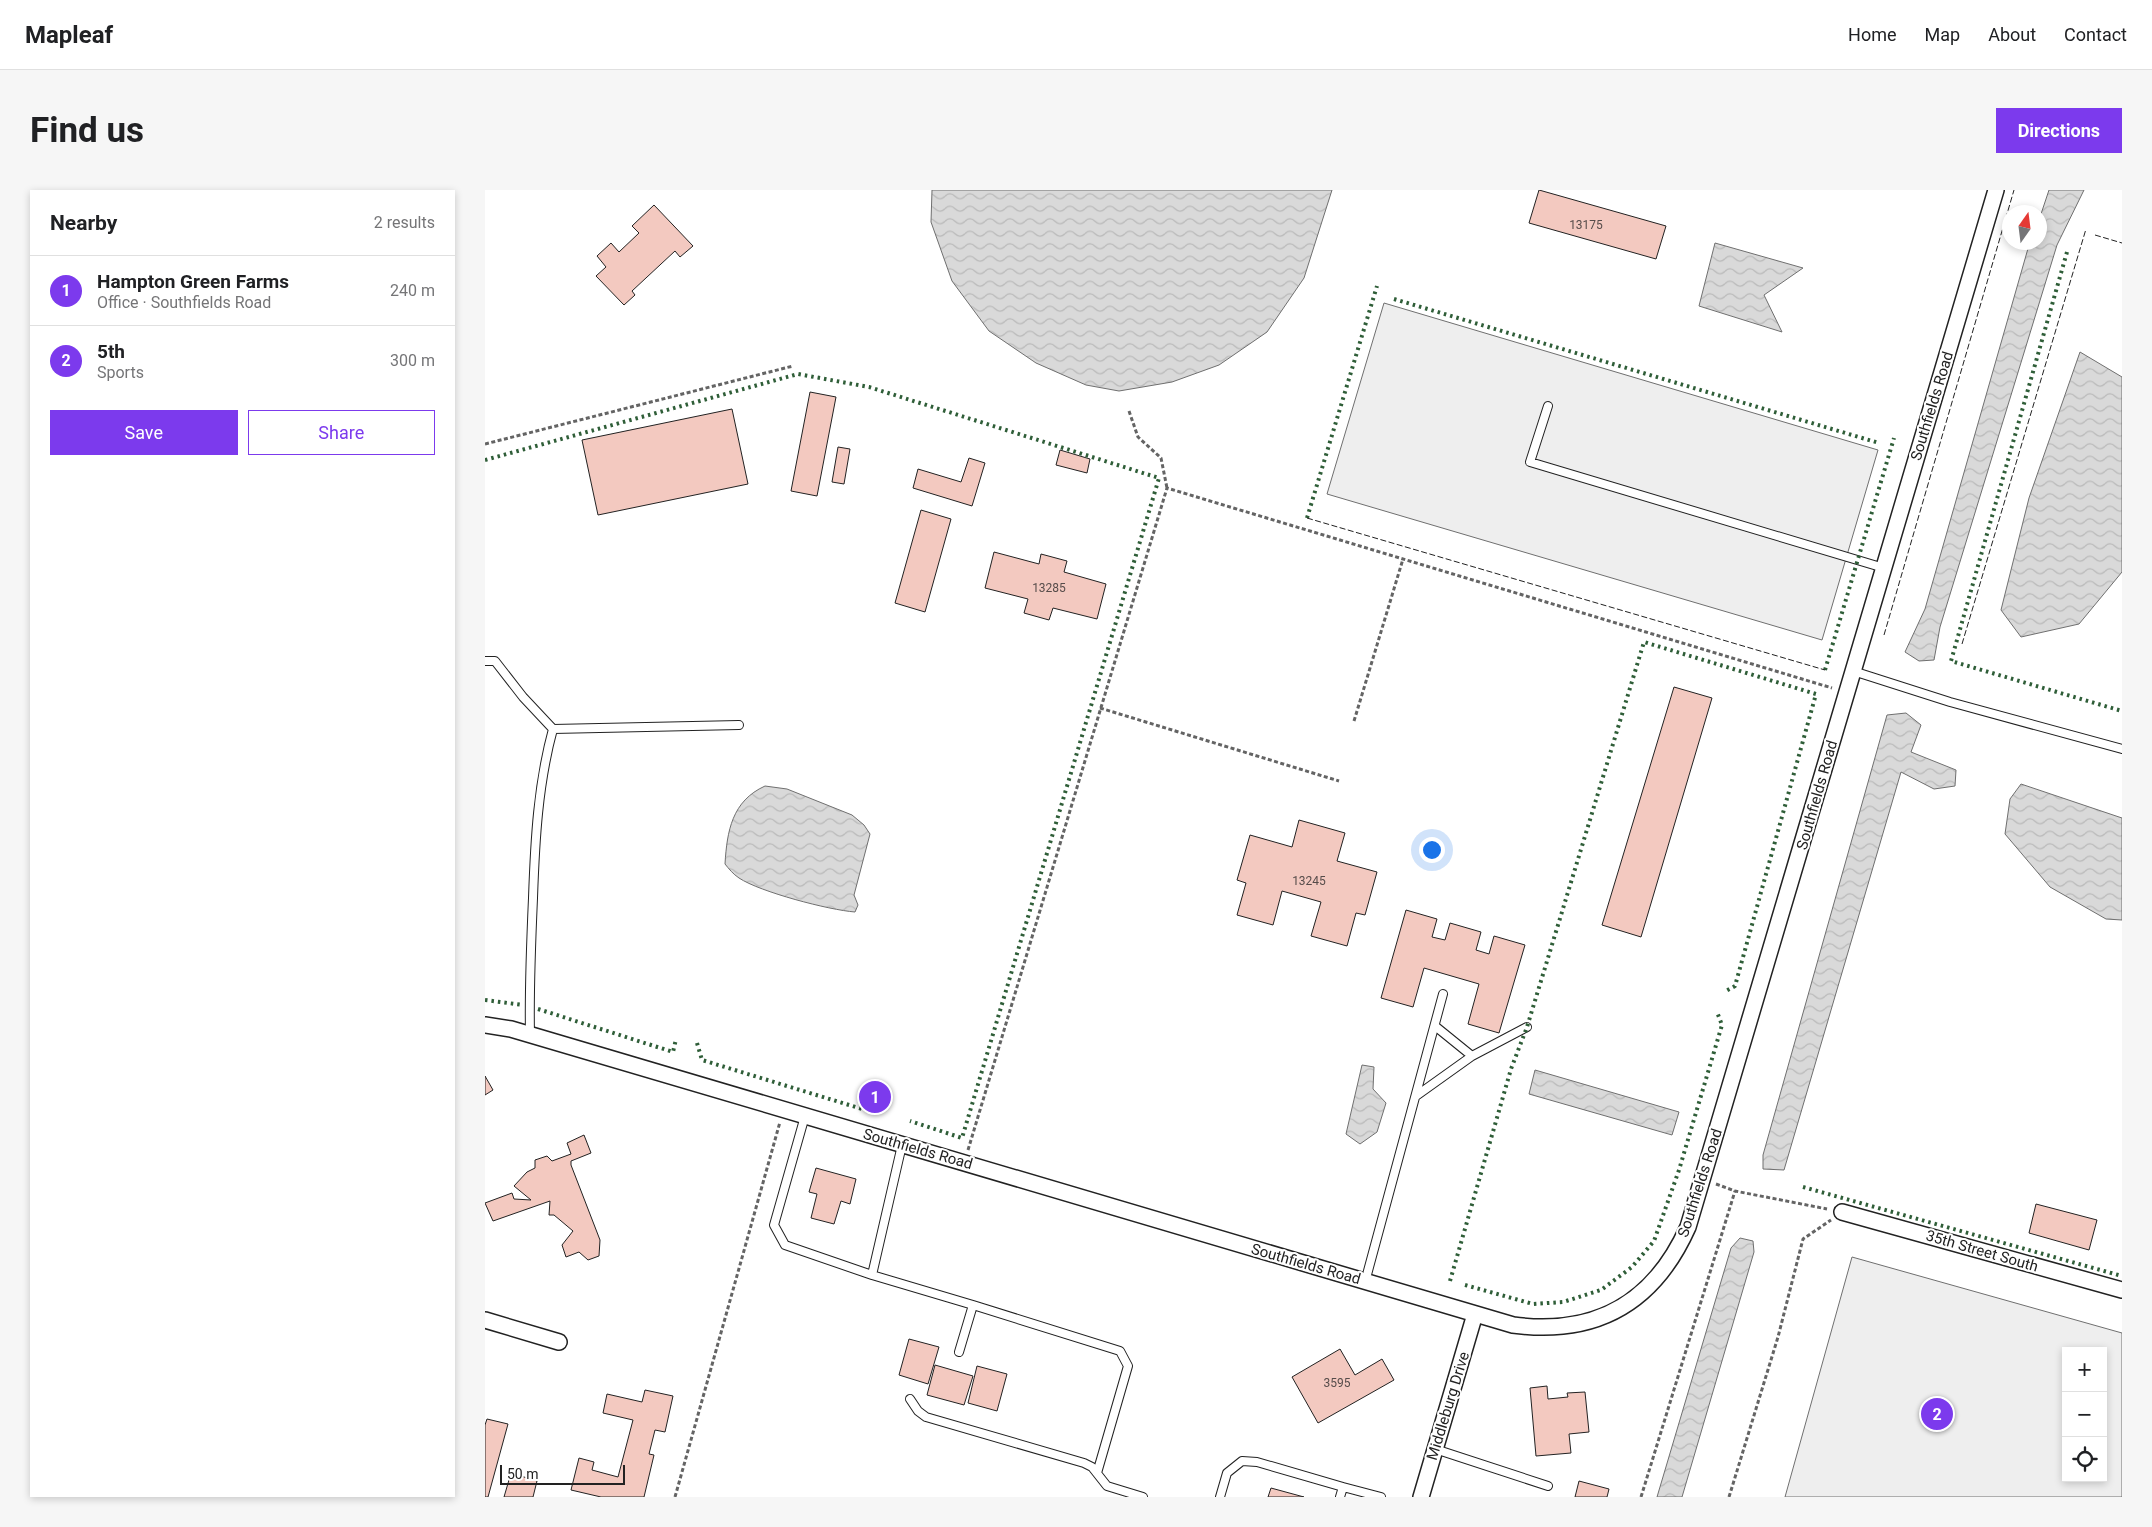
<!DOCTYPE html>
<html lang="en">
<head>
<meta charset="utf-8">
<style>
  body { margin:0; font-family:Roboto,sans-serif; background:#f6f6f6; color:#202124 }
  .controls { position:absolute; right:15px; bottom:15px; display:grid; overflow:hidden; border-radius:0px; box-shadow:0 2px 8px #0003 }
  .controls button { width:45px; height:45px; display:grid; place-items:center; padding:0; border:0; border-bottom:1px solid #e0e0e0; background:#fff; color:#202124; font:25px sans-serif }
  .compass { position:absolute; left:1517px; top:15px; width:45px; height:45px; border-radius:50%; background:#fff; box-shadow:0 2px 8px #0003; rotate:14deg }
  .scale { position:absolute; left:15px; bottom:12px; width:125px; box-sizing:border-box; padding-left:5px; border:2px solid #222; border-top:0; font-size:14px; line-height:18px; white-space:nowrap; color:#222; -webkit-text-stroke:4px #fff; paint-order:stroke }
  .you { position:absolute; left:946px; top:659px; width:18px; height:18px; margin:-12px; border:4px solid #fff; border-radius:50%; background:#1a73e8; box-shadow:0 0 0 8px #1a73e833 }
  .badge { display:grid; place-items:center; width:32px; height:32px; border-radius:50%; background:#7c3aed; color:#fff; font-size:16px; font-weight:700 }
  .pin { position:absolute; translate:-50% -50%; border:2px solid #fff; box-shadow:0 1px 5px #0006 }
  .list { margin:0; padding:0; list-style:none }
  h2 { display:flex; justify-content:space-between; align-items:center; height:65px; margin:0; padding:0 20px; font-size:21px }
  h2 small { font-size:16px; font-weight:400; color:#757577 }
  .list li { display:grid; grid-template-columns:32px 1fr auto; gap:15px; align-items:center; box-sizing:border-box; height:70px; padding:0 20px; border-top:1px solid #e0e0e0 }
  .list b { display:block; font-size:19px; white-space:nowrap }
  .list p { margin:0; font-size:16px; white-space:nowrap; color:#757577 }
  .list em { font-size:16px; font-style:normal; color:#757577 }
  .actions { display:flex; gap:10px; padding:15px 20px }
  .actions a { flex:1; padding:11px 0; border:1px solid #7c3aed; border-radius:0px; text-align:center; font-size:18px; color:#7c3aed }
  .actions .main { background:#7c3aed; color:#fff }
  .icon { flex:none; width:28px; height:28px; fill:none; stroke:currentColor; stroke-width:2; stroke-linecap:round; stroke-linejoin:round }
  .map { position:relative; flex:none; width:1637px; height:1307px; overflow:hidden; border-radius:0px }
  header { display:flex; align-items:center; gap:30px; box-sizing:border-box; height:70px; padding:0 25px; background:#fff; border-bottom:1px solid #e0e0e0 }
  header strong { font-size:24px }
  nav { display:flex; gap:28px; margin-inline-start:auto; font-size:18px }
  .intro { display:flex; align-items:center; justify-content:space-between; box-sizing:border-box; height:120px; padding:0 30px }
  h1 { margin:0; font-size:35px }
  .button { padding:12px 22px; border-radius:0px; background:#7c3aed; color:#fff; font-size:18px; font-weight:700 }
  main { display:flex; gap:30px; padding:0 30px }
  aside { flex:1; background:#fff; border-radius:0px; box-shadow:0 2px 8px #0003 }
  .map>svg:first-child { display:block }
  .garden { fill:#eee; stroke:#6f6f6f; fill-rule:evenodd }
  .water { fill:url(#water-waves); stroke:#6f6f6f }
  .building { fill:#f3c9c0; stroke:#222 }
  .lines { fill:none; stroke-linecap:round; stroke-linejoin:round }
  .service-casing { stroke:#222; stroke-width:10 }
  .minor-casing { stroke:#222; stroke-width:18 }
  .path { stroke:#646464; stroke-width:3; stroke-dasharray:4 2.5; stroke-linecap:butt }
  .service { stroke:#fff; stroke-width:8 }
  .minor { stroke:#fff; stroke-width:15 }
  .hedge { stroke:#2f5e38; stroke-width:4; stroke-dasharray:2.5 4; stroke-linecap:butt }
  .fence { stroke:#222; stroke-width:1; stroke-dasharray:6 2.5; stroke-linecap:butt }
  .labels { text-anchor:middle; stroke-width:4; stroke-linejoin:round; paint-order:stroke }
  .number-label { font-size:12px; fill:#564c4a }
  .street-label { font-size:15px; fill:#222; stroke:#fff }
</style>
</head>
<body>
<header>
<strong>Mapleaf</strong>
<nav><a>Home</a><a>Map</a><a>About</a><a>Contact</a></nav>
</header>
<div class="intro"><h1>Find us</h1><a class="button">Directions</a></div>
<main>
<aside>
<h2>Nearby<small>2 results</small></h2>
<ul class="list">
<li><span class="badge">1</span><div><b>Hampton Green Farms</b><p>Office · Southfields Road</p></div><em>240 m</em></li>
<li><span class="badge">2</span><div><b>5th</b><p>Sports</p></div><em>300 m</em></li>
</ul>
<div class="actions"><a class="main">Save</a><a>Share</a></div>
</aside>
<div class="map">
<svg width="1637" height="1307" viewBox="0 0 1637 1307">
  <defs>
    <pattern id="water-waves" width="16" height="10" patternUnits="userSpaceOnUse" patternTransform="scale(1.25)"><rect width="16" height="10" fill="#d9d9d9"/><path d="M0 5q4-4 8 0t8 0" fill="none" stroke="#bababa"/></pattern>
  </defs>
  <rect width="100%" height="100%" fill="#fff"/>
  <path class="garden" d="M899,113L1393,260L1337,450L842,304Z
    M1367,1067L1637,1143V1307H1300ZM1581,1161H1618V1288H1581Z"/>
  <path class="water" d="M447,0H847L819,88L782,142L734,175L687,192L634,201L601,195L551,173L504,141L467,91L446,32Z
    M1564,0H1599L1572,55L1455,437L1449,470L1434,471L1420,462L1440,419L1544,55L1545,53L1554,52L1555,27Z
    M1230,53L1318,78L1279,105L1297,142L1214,116Z
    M1595,162L1637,187V382L1594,434L1536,447L1516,420L1544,308Z
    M1421,523L1436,535L1426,562L1471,580L1470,596L1449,599L1416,582L1299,980L1278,979V965L1402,525Z
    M1536,594L1637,628V730L1621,729L1565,697L1520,644L1525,609Z
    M280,596L302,599L367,625L379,635L385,644L369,705L373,715L370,722C344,720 275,702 254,688C248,684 244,679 240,674C242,641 247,611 280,596Z
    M877,875L889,877L888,899L901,913L892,942L875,954L861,944Z
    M1050,880L1194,922L1187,945L1044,904Z
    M1255,1048L1268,1051L1269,1062L1197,1307H1172L1246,1058Z"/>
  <path class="building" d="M1054,0L1181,36L1171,69L1044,33Z
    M169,15L208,56L195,67L190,61L147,101L150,105L139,115L111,86L121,77L112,66L126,53L134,62L154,43L147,36Z
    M325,202L351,207L332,306L306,301Z
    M247,219L263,294L113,325L97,250Z
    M353,257L365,259L359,294L347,292Z
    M575,260L605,269L602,283L571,275Z
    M484,268L500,273L487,316L428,298L433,279L476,292Z
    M436,320L466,329L440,422L410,413Z
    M509,362L554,374L556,364L582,371L579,382L621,394L612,429L568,418L564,430L539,423L543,409L500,398Z
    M1189,497L1227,508L1156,747L1117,735Z
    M814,630L860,643L852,671L892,682L880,725L871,723L862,756L826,746L836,712L797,701L788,735L752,725L761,693L752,690L765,645L807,657Z
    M921,720L952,729L947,747L960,750L965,733L996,742L991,760L1004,764L1009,746L1040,755L1014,843L983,834L994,794L939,778L928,817L896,808Z
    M0,886L8,900L0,905Z
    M99,945L106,963L86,971V975L115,1050L114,1066L103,1070L94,1062L81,1067L77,1055L88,1041L69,1025H64L65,1011L8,1031L0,1013L27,1003L29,1009L46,1010L29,996L42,982L50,978V970L62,966L67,971L86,964L82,953Z
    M331,978L371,989L365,1014L356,1011L349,1034L326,1028L332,1004L324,1002Z
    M1551,1014L1612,1030L1604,1060L1544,1043Z
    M424,1149L454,1157L443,1194L414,1185Z
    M855,1159L870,1185L897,1169L909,1190L833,1233L807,1187Z
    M450,1175L488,1186L479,1215L442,1205Z
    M492,1176L522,1184L512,1221L483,1213Z
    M1062,1196L1063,1209L1083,1207L1082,1203L1100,1202L1104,1242L1084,1244L1086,1263L1051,1266L1045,1198Z
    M160,1200L188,1206L180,1242L170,1240L164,1264L169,1265L159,1307H116L86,1300L94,1268L109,1272L107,1280L133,1287L148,1230L118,1223L122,1204L157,1212Z
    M2,1229L23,1234L3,1307H0V1235Z
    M26,1283L52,1291L48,1307H19Z
    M1094,1291L1124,1299L1122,1307H1090Z
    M786,1298L819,1307H783Z"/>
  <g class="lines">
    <defs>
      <path id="service" d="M1063,216L1045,272L1399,378
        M0,471H10L38,507L68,539L254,535
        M1368,481L1465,512L1637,559
        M950,836L987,866
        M45,844C44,799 46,753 48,708C50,650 53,594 68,539
        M931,906L987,866L1042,837
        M320,926L289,1035L300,1055L387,1085L417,955
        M387,1085L488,1115L474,1162
        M880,1092L958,804
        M488,1115L635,1161L643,1176L612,1283
        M425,1209L433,1221L441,1227L599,1273L607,1277L622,1296L658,1307
        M950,1259L1063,1296
        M735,1307L742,1283L757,1271L772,1272L858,1297
        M855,1307L858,1297L896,1307"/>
      <path id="minor" d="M0,835L26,839L1028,1135C1111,1146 1169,1113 1203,1037L1511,0
        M1357,1022L1637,1100
        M0,1130L74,1152
        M936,1307L990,1124"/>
    </defs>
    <use href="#service" class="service-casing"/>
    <use href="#minor" class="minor-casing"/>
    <path class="path" d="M644,221L653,247L676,268L682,298
      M0,254L308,176
      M615,518L854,591
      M869,531L918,369
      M483,960L682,298L1347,498
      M1231,994L1250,1001L1342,1019
      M190,1307L295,932
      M1156,1307L1250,1001
      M1244,1307L1293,1147L1318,1049L1346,1030"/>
    <use href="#service" class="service"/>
    <use href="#minor" class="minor"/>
    <path class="hedge" d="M1582,62L1466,471L1637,521
      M909,109L1394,253
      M0,270L313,184L384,197L674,288L477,948L425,931
      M822,328L892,96
      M1340,480L1409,248
      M0,810L38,815
      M53,819L188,862L191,849
      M212,853L217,870L387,922
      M1318,997L1637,1086
      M965,1091L1026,879L1042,837L1159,452L1331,504L1250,796L1241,801
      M980,1095L1048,1114L1078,1112L1116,1100L1147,1077L1169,1051L1194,980L1237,835L1232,822"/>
    <path class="fence" d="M1610,45L1637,53
      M822,328L1340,480
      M1399,445L1529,0
      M1477,454L1601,39"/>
  </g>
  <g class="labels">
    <g class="number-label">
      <text x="1101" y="39">13175</text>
      <text x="564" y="402">13285</text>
      <text x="824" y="695">13245</text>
      <text x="852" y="1197">3595</text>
    </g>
    <g class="street-label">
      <text transform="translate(1447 216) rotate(-73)" y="5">Southfields Road</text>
      <text transform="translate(1332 605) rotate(-74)" y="5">Southfields Road</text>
      <text transform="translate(433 959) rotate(16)" y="5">Southfields Road</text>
      <text transform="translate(1215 993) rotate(-72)" y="5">Southfields Road</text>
      <text transform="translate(1497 1061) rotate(16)" y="5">35th Street South</text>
      <text transform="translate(821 1074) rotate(16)" y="5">Southfields Road</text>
      <text transform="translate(963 1216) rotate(-73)" y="5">Middleburg Drive</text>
    </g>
  </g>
</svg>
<div class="controls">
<button>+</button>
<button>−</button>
<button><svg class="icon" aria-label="locate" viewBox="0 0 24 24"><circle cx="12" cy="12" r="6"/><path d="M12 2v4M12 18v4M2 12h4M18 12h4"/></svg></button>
</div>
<svg class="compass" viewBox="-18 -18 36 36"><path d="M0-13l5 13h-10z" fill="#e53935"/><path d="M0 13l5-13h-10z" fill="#757577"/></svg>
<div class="scale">50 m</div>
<div class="you"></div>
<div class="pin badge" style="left:390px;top:907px">1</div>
<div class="pin badge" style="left:1452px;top:1224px">2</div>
</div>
</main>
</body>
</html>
